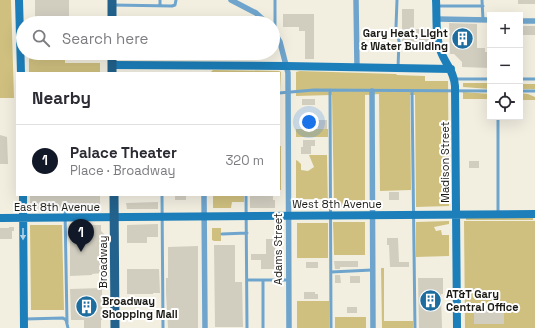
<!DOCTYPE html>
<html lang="en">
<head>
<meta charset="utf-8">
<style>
  body { margin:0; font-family:"Space Grotesk",sans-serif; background:#f2f2f3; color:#2b2b33 }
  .controls { position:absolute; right:12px; top:12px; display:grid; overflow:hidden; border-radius:0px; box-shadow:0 4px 16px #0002 }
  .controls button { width:36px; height:36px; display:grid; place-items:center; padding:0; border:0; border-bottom:1px solid #e1e1e2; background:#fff; color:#2b2b33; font:20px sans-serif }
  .you { position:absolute; left:309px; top:122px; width:14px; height:14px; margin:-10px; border:3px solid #fff; border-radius:50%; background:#1a73e8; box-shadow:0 0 0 6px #1a73e833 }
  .badge { display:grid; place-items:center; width:26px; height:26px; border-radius:50%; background:#111827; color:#fff; font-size:13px; font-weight:700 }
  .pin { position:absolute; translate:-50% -33px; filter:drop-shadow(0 1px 2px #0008) }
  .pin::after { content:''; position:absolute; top:21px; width:14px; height:12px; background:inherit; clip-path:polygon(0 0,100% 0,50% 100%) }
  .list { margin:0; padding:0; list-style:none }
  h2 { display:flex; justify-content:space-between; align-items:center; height:52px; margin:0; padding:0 16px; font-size:17px }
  h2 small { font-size:13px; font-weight:400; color:#7c7c81 }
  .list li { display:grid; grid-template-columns:26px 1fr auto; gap:12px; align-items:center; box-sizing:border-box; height:72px; padding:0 16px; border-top:1px solid #e1e1e2 }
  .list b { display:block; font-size:15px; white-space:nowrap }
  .list p { margin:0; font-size:13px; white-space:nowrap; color:#7c7c81 }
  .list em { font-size:13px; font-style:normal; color:#7c7c81 }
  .icon { flex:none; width:22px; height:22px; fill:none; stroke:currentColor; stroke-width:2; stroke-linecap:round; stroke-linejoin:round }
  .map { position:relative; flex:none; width:535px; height:328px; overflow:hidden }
  .search { position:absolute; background:#fff; box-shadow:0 4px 16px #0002; left:16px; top:16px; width:264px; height:44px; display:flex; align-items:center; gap:10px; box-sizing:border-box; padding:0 14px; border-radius:22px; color:#7c7c81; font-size:15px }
  .panel { position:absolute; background:#fff; box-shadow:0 4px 16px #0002; left:16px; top:72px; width:264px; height:124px; border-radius:0px }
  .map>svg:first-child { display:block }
  .green { fill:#cfc07f }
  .building { fill:#d1cec0 }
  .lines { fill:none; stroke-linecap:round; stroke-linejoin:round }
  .lane { stroke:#6fa5cd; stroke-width:3 }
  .street { stroke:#6fa5cd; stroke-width:5.5 }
  .secondary { stroke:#1d7fba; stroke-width:8 }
  .primary { stroke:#22628c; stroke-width:9 }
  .oneway { fill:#b0d2e7 }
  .labels { text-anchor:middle; stroke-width:4; stroke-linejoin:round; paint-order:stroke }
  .poi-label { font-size:11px; font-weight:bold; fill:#1b1a15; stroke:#fff; text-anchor:start }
  .street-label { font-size:11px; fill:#1b1a15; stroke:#fff }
</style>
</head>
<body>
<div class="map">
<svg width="535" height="328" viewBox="0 0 535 328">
  <rect width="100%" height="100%" fill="#f2efe1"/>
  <path class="green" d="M0,0H11L14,98H0Z
    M31,53H65V63H100V73H29V59L31,57Z
    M213,70L279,71L281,72L280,92H279V73H210Z
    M300,71L396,74L397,75L425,76V81H448L449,206L416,207L415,95H410L411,190L380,191L379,94L365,95V207H334L332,95L296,96V72Z
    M463,83H490V89L463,87Z
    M520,84H535V89H520Z
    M463,92L490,94V99H463Z
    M520,93L528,94L535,97V100H520Z
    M296,129H328V137H296Z
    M279,146H281V190H279Z
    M309,155H327L328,207H323V199H296V160L298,161L301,164V170L308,171L314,167Z
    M213,195H244V202H232L231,208H213Z
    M466,218H533V220H466Z
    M449,221V224L434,227L436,231L441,230L442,235H449V256L416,257V222Z
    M464,221H535V328H465Z
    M333,222H365V255H334Z
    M297,223H328V258H297Z
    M30,225H62L64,310H31Z
    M212,228H221V241H214L212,240Z
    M381,268H384V321H413V328H382Z
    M297,301H329V328H297Z
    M335,317H366V328H335Z"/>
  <path class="building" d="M35,0H69V21H68V23H35Z
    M518,0H535V4H518Z
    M402,9H414V29H430V42L402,41V36H401L400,31V30H402Z
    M283,14H314V59H305V31H299V27H283Z
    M449,23L477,24V48H485V52H490V68L462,67V62L454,54H450Z
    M520,26H535V35H520Z
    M302,99H315V105H302Z
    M318,120H327V129H318Z
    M0,135L7,137L8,164H0Z
    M303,140H315V146H311V154H301V147H303Z
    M469,161H479V168H469Z
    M389,192H399V200H389Z
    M30,195H100V209L68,210L65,207L62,210H30Z
    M175,195H186V200H175Z
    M250,195H273V200H275V208H250Z
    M158,202V209H127L126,203Z
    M158,224V237H147V243H127V225Z
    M70,225H101V231L106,236L102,241V273L92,274V275L70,276Z
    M9,227H14V231H12V239H0V228H9Z
    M387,238H398L399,262H409V267H390L389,245H387Z
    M266,239H275L276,269H261V260H251V254H266Z
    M214,245H235V282H242L243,327H215Z
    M198,246V328H168L166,293V278H168V247Z
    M334,261H358V267H340V269H335Z
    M306,262H318V268H306Z
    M127,269H159L160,293H153V294H127Z
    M335,275H340L341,283H335Z
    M350,276H360V283H350Z
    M418,278H443V294H441L442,328H419Z
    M102,288V320H101V328H84V320H71L70,289Z
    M304,292H315V294H318V299H304Z
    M347,307H357V313H347Z
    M474,308H504V324H474Z"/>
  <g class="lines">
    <path class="lane" d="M160,0V6
      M275,0V31
      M397,0L396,27L399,41L398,68
      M482,0L483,20
      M112,5L172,6L175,5L176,0
      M436,6H483
      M455,79H490
      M520,79H535
      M330,90L331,328
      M412,91L415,328
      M520,91H535
      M279,93L314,90L490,91
      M162,195L163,328
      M246,195L247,328
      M65,210L67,323
      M498,213V117
      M222,234L247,233
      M331,272L372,270
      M247,280H263
      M25,319L63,318L66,320L68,328
      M263,328V280H288"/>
    <path class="street" d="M231,0L256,13L267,23
      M356,0L357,67
      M437,19L490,20
      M520,21H535
      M273,30L280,42L288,73L289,328
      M372,91L373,328
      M204,195L205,328"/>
    <path class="secondary" d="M19,0L21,73
      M436,0C437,16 435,38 441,52C446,65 454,71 455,86L457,328
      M112,65L286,66L451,69
      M23,195L24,328
      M0,218L535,214"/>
    <path class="primary" d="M112,0V23
      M112,53V73
      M114,195L115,328"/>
  </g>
  <defs><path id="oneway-solid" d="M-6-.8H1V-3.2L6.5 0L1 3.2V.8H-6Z"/></defs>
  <use class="oneway" href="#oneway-solid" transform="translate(23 234) rotate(90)"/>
  <defs>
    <symbol id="building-disc" viewBox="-11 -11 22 22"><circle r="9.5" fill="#1d6d9f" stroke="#fff"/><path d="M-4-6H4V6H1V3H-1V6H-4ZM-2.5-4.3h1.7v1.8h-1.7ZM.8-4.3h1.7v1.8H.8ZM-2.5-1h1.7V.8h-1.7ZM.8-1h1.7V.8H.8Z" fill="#fff"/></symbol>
  </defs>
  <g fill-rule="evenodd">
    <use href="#building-disc" x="450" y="26" width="25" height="25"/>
    <use href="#building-disc" x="418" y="288" width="25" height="25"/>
    <use href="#building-disc" x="74" y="294" width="25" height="25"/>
  </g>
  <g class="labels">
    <g class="poi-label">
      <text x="448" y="37" text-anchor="end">Gary Heat, Light<tspan x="448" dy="13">&amp; Water Building</tspan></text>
      <text x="446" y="298">AT&amp;T Gary<tspan x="446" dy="13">Central Office</tspan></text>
      <text x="102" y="305">Broadway<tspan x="102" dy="13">Shopping Mall</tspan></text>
    </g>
    <g class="street-label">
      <text transform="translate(445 162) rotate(-90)" y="4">Madison Street</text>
      <text x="337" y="208">West 8th Avenue</text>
      <text x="57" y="211">East 8th Avenue</text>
      <text transform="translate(278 249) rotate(-90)" y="4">Adams Street</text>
      <text transform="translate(103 262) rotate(-90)" y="4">Broadway</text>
    </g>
  </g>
</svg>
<div class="controls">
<button>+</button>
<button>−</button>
<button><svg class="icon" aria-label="locate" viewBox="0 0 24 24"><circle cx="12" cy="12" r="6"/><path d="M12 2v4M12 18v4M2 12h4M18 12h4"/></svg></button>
</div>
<div class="you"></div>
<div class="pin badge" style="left:81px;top:252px">1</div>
<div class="search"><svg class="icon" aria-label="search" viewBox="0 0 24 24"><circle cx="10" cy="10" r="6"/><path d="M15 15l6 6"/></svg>Search here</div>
<section class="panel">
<h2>Nearby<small></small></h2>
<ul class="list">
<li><span class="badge">1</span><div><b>Palace Theater</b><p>Place · Broadway</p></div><em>320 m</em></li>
</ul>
</section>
</div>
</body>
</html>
